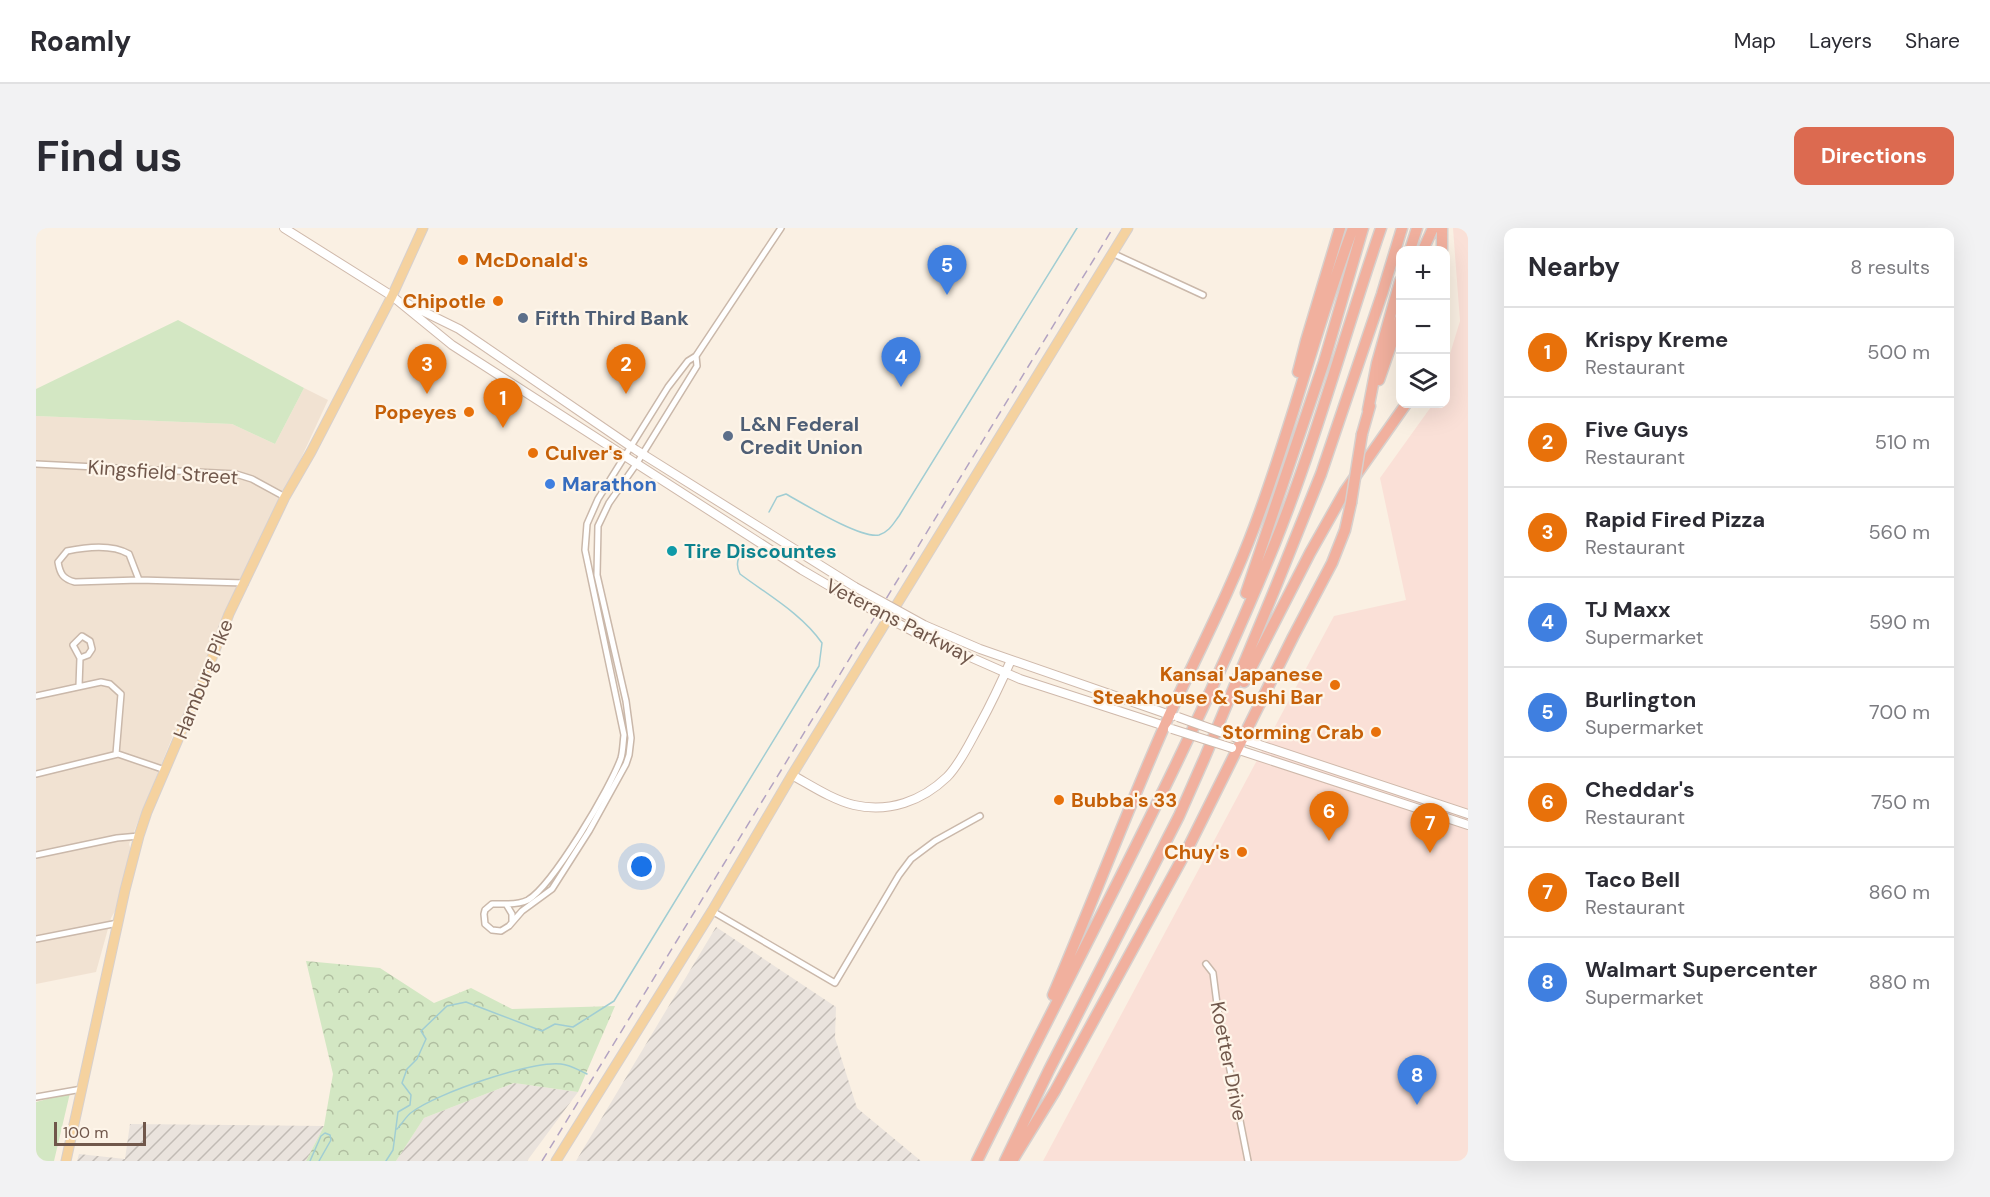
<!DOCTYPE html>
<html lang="en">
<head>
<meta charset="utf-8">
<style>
  body { margin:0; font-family:"DM Sans",sans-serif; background:#f2f2f3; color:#2b2b33 }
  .controls { position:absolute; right:18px; top:18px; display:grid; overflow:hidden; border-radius:12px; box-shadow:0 6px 24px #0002 }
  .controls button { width:54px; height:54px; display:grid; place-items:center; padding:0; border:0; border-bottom:2px solid #e1e1e2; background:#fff; color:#2b2b33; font:30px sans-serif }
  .scale { position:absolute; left:18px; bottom:15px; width:92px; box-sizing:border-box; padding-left:6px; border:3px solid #70574b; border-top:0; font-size:16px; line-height:21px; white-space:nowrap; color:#70574b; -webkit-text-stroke:4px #fef5e9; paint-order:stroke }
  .you { position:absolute; left:606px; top:639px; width:21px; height:21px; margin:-15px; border:4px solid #fff; border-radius:50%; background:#1a73e8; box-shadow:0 0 0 9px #1a73e833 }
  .badge { display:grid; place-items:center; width:39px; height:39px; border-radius:50%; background:#dc6a50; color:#fff; font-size:20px; font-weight:700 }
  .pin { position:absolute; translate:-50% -50px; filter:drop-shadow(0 2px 3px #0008) }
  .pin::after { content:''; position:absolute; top:32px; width:21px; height:18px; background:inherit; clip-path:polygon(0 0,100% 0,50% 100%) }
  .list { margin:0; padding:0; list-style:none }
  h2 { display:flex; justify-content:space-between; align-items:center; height:78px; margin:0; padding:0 24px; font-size:26px }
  h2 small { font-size:20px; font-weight:400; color:#7c7c81 }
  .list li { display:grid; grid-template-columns:39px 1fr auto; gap:18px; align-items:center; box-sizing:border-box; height:90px; padding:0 24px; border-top:2px solid #e1e1e2 }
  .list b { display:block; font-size:22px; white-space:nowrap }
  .list p { margin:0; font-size:20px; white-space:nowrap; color:#7c7c81 }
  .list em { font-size:20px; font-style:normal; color:#7c7c81 }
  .icon { flex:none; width:33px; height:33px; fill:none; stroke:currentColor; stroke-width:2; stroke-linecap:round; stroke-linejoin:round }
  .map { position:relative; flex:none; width:1432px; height:933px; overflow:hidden; border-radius:12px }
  header { display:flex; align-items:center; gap:36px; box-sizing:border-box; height:84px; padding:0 30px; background:#fff; border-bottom:2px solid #e1e1e2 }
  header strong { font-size:28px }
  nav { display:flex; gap:33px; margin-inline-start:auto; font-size:21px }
  .intro { display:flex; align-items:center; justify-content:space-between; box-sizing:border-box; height:144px; padding:0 36px }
  h1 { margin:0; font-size:42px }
  .button { padding:15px 27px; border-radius:12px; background:#dc6a50; color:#fff; font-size:21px; font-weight:700 }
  main { display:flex; gap:36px; padding:0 36px }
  aside { flex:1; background:#fff; border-radius:12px; box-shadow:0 6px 24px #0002 }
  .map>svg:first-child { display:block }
  .residential { fill:#f1e2d2 }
  .commercial { fill:#fae0d7 }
  .industrial { fill:url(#industrial-furrows) }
  .grass { fill:#d3e7c3 }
  .forest { fill:url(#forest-crowns) }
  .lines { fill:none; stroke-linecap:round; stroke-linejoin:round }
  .stream { stroke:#a0cdd3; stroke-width:1.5 }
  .street-casing { stroke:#cab8aa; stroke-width:8 }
  .secondary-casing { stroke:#cfb9ab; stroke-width:10 }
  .primary-casing { stroke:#d7d0cd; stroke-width:11 }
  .highway-casing { stroke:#d7d0cd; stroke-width:13 }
  .street { stroke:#fff; stroke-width:5 }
  .secondary { stroke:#fff; stroke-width:8 }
  .primary { stroke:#f5d29f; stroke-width:9 }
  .highway { stroke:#f1b09e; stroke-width:10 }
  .rail { stroke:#b3a3c2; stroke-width:1.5; stroke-dasharray:9 6; stroke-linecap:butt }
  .secondary-bridge-casing { stroke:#cfb9ab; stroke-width:10; stroke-linecap:butt }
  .highway-bridge-casing { stroke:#d7d0cd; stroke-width:13; stroke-linecap:butt }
  .secondary-bridge { stroke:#fff; stroke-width:8 }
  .highway-bridge { stroke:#f1b09e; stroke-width:10 }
  .food-dot { fill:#e8710a; stroke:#fef5e9; stroke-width:2 }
  .service-dot { fill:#5c6f8a; stroke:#fef5e9; stroke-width:2 }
  .shop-dot { fill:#3f7fe0; stroke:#fef5e9; stroke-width:2 }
  .culture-dot { fill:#0f9aa8; stroke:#fef5e9; stroke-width:2 }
  .labels { text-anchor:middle; stroke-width:4.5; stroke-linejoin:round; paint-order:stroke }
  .food-label { font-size:20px; font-weight:bold; fill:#c56008; stroke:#fef5e9; text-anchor:end }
  .service-label { font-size:20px; font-weight:bold; fill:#4e5e75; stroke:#fef5e9; text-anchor:start }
  .street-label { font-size:20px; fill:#70574b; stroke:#fef5e9 }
  .shop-label { font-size:20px; font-weight:bold; fill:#366cbe; stroke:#fef5e9; text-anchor:start }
  .culture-label { font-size:20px; font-weight:bold; fill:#0d838f; stroke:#fef5e9; text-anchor:start }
</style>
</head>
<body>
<header>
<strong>Roamly</strong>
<nav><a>Map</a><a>Layers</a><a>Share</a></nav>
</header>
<div class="intro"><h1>Find us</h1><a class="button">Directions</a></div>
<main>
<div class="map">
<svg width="1432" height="933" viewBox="0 0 1432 933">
  <defs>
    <pattern id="industrial-furrows" width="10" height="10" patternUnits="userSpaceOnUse" patternTransform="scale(1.5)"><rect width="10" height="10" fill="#eae3dd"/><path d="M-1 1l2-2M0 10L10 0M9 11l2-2" fill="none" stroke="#c2bbb5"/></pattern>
    <pattern id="forest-crowns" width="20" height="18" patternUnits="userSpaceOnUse" patternTransform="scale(1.5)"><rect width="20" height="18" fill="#d3e7c3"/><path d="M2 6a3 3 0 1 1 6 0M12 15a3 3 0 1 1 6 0" fill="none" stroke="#b0bea0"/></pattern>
  </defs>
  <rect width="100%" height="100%" fill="#faf0e3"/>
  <path class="residential" d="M268,160L292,172L138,505L99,601L93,616L95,622L82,678L75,690L60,744L0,756V188L196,196L239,216Z"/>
  <path class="commercial" d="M1417,0H1432V933H1007L1298,388L1370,372L1344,250L1397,176H1410V139L1424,93Z"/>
  <path class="industrial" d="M680,699L800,779L799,810L821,880L885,933H540Z
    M478,855L542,864L491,933H360L388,890Z
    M94,896L288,898L270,933H41L43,926L89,931Z"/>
  <path class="grass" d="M142,92L268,160L239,216L196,196L0,188V161Z
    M34,865L18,933H0V874Z"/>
  <path class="forest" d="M270,733L344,740L398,775L435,760L476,781L579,778L542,864L478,855L388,890L360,933H270L288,898L297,846Z"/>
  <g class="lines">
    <path class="stream" d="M733,284L741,269L750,266C768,276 825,311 843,307C853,304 857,296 863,288L1041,0
      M361,901C366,896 370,888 376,884C401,865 495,833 525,836C535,837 542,842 551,846
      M274,933L285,908L289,905L294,907L295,912L283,933
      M350,933L357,922L362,884L374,877L375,867L366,855L371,841L381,831L390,811L385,803L411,778L430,774L506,803L519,796L537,799L578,773L783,438L786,415C766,386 732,367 704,346C700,338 700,331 707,324"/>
    <defs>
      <path id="street" d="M1076,25L1167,67
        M0,236L200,246L216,251L249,269
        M103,352L93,326C76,316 50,319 31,323L22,334C24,346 27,351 39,354L103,352L209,355
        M43,458L44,430L37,417L46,408L54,413L56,421L52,427L44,430
        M0,468L65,454L74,456L85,466L80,526
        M0,546L82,526L129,542
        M0,627L81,610L103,608
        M470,676C477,676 486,675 492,672C517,657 575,559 585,530C587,523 587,514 588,507L549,322L551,296L562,271L632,159L652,133L660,128L745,0
        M676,683L799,755L863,647L875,631L899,613L944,588
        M476,694V686L470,676H456L449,682L448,686L449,696L456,702L465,703L473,698L486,683L516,661L553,603L590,536L593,527L595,510L590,473L561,347L562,298L573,275L601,235L661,138L660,128
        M0,711L82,695
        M1170,736L1177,745L1181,776L1212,933
        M0,869L46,861"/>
      <path id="secondary" d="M248,0L356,68L416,117L766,342L814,370
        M370,75L423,101L600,222L819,359
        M888,397L944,421L1137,488
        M882,406L984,451L1132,499
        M1203,510L1432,586
        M1197,520L1432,597
        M756,547C776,558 797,572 818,577C853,585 886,573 911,549C924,536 934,514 943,498C955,476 965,455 975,432"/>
      <path id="primary" d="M30,933L89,662L103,608L111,584L167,453L193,386L249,269L275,224L356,68L387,0
        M520,933L676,683L756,547L1092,0"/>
      <path id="highway" d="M1374,22L1381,0
        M1387,22L1397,0
        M1406,22V0
        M1262,144L1270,113L1304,0
        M1343,152L1364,91
        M1332,182L1341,135L1364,53
        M1326,206L1334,178
        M1210,365L1288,134L1327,0
        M1208,454L1274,325L1309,263L1370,176
        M1017,767C1055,678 1089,588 1128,499C1158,432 1193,367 1219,297C1256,199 1280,98 1317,0
        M941,933C1042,728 1153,527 1239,315C1280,212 1309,105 1345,0
        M969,933L1013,842L1143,588L1169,529L1238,363L1285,246L1346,66L1366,0
        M976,933L1019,863L1152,620L1257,409L1296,335L1309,302L1315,275"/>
    </defs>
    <use href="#street" class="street-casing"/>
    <use href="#secondary" class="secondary-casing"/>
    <use href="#primary" class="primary-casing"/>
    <use href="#highway" class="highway-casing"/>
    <use href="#street" class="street"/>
    <use href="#secondary" class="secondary"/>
    <use href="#primary" class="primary"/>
    <use href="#highway" class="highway"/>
    <path class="rail" d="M506,933L1077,0"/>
    <defs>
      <path id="secondary-bridge" d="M819,359L888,397
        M814,370L882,406
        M1142,489L1201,510
        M1136,501L1196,520"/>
      <path id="highway-bridge" d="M1315,275L1326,206"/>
    </defs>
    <use href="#secondary-bridge" class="secondary-bridge-casing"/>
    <use href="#highway-bridge" class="highway-bridge-casing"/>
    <use href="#secondary-bridge" class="secondary-bridge"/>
    <use href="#highway-bridge" class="highway-bridge"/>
  </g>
  <g class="food-dot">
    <circle cx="427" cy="32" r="6"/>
    <circle cx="462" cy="73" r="6"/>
    <circle cx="433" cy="184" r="6"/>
    <circle cx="497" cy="225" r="6"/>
    <circle cx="1299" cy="457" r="6"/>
    <circle cx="1340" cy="504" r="6"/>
    <circle cx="1023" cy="572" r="6"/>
    <circle cx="1206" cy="624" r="6"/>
  </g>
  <g class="service-dot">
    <circle cx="487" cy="90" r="6"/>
    <circle cx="692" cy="208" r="6"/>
  </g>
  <circle class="shop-dot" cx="514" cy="256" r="6"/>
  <circle class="culture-dot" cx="636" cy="323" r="6"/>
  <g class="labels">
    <g class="food-label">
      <text x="439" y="39" text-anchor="start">McDonald's</text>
      <text x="450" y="80">Chipotle</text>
      <text x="421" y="191">Popeyes</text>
      <text x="509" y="232" text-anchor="start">Culver's</text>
      <text x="1287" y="453">Kansai Japanese<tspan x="1287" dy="23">Steakhouse &amp; Sushi Bar</tspan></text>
      <text x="1328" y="511">Storming Crab</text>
      <text x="1035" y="579" text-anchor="start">Bubba's 33</text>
      <text x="1194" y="631">Chuy's</text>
    </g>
    <g class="service-label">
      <text x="499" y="97">Fifth Third Bank</text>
      <text x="704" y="203">L&amp;N Federal<tspan x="704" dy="23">Credit Union</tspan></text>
    </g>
    <g class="street-label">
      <text transform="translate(127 244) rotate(4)" y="7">Kingsfield Street</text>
      <text transform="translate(864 393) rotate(27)" y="7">Veterans Parkway</text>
      <text transform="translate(167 451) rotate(-68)" y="7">Hamburg Pike</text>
      <text transform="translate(1193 833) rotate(79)" y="7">Koetter Drive</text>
    </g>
    <g class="shop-label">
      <text x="526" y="263">Marathon</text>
    </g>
    <g class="culture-label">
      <text x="648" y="330">Tire Discountes</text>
    </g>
  </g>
</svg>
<div class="controls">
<button>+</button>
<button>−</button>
<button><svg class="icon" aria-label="layers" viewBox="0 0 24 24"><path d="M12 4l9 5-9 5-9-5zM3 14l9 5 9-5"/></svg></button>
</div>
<div class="scale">100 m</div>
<div class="you"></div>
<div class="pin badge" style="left:467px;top:200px;background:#e8710a">1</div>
<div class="pin badge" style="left:590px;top:166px;background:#e8710a">2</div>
<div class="pin badge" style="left:391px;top:166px;background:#e8710a">3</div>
<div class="pin badge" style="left:865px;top:159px;background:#3f7fe0">4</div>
<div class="pin badge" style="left:911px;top:67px;background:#3f7fe0">5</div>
<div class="pin badge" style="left:1293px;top:613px;background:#e8710a">6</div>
<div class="pin badge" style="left:1394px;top:625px;background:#e8710a">7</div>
<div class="pin badge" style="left:1381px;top:877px;background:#3f7fe0">8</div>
</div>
<aside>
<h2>Nearby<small>8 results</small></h2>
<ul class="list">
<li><span class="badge" style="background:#e8710a">1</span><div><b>Krispy Kreme</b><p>Restaurant</p></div><em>500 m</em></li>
<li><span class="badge" style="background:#e8710a">2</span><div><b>Five Guys</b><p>Restaurant</p></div><em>510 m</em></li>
<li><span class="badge" style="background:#e8710a">3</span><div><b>Rapid Fired Pizza</b><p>Restaurant</p></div><em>560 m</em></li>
<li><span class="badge" style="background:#3f7fe0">4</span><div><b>TJ Maxx</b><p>Supermarket</p></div><em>590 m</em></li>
<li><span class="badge" style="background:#3f7fe0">5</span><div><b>Burlington</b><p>Supermarket</p></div><em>700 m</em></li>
<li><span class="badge" style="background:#e8710a">6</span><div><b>Cheddar's</b><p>Restaurant</p></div><em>750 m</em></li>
<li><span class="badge" style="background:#e8710a">7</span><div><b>Taco Bell</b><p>Restaurant</p></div><em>860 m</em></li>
<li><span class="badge" style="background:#3f7fe0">8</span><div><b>Walmart Supercenter</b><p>Supermarket</p></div><em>880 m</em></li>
</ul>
</aside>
</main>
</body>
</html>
